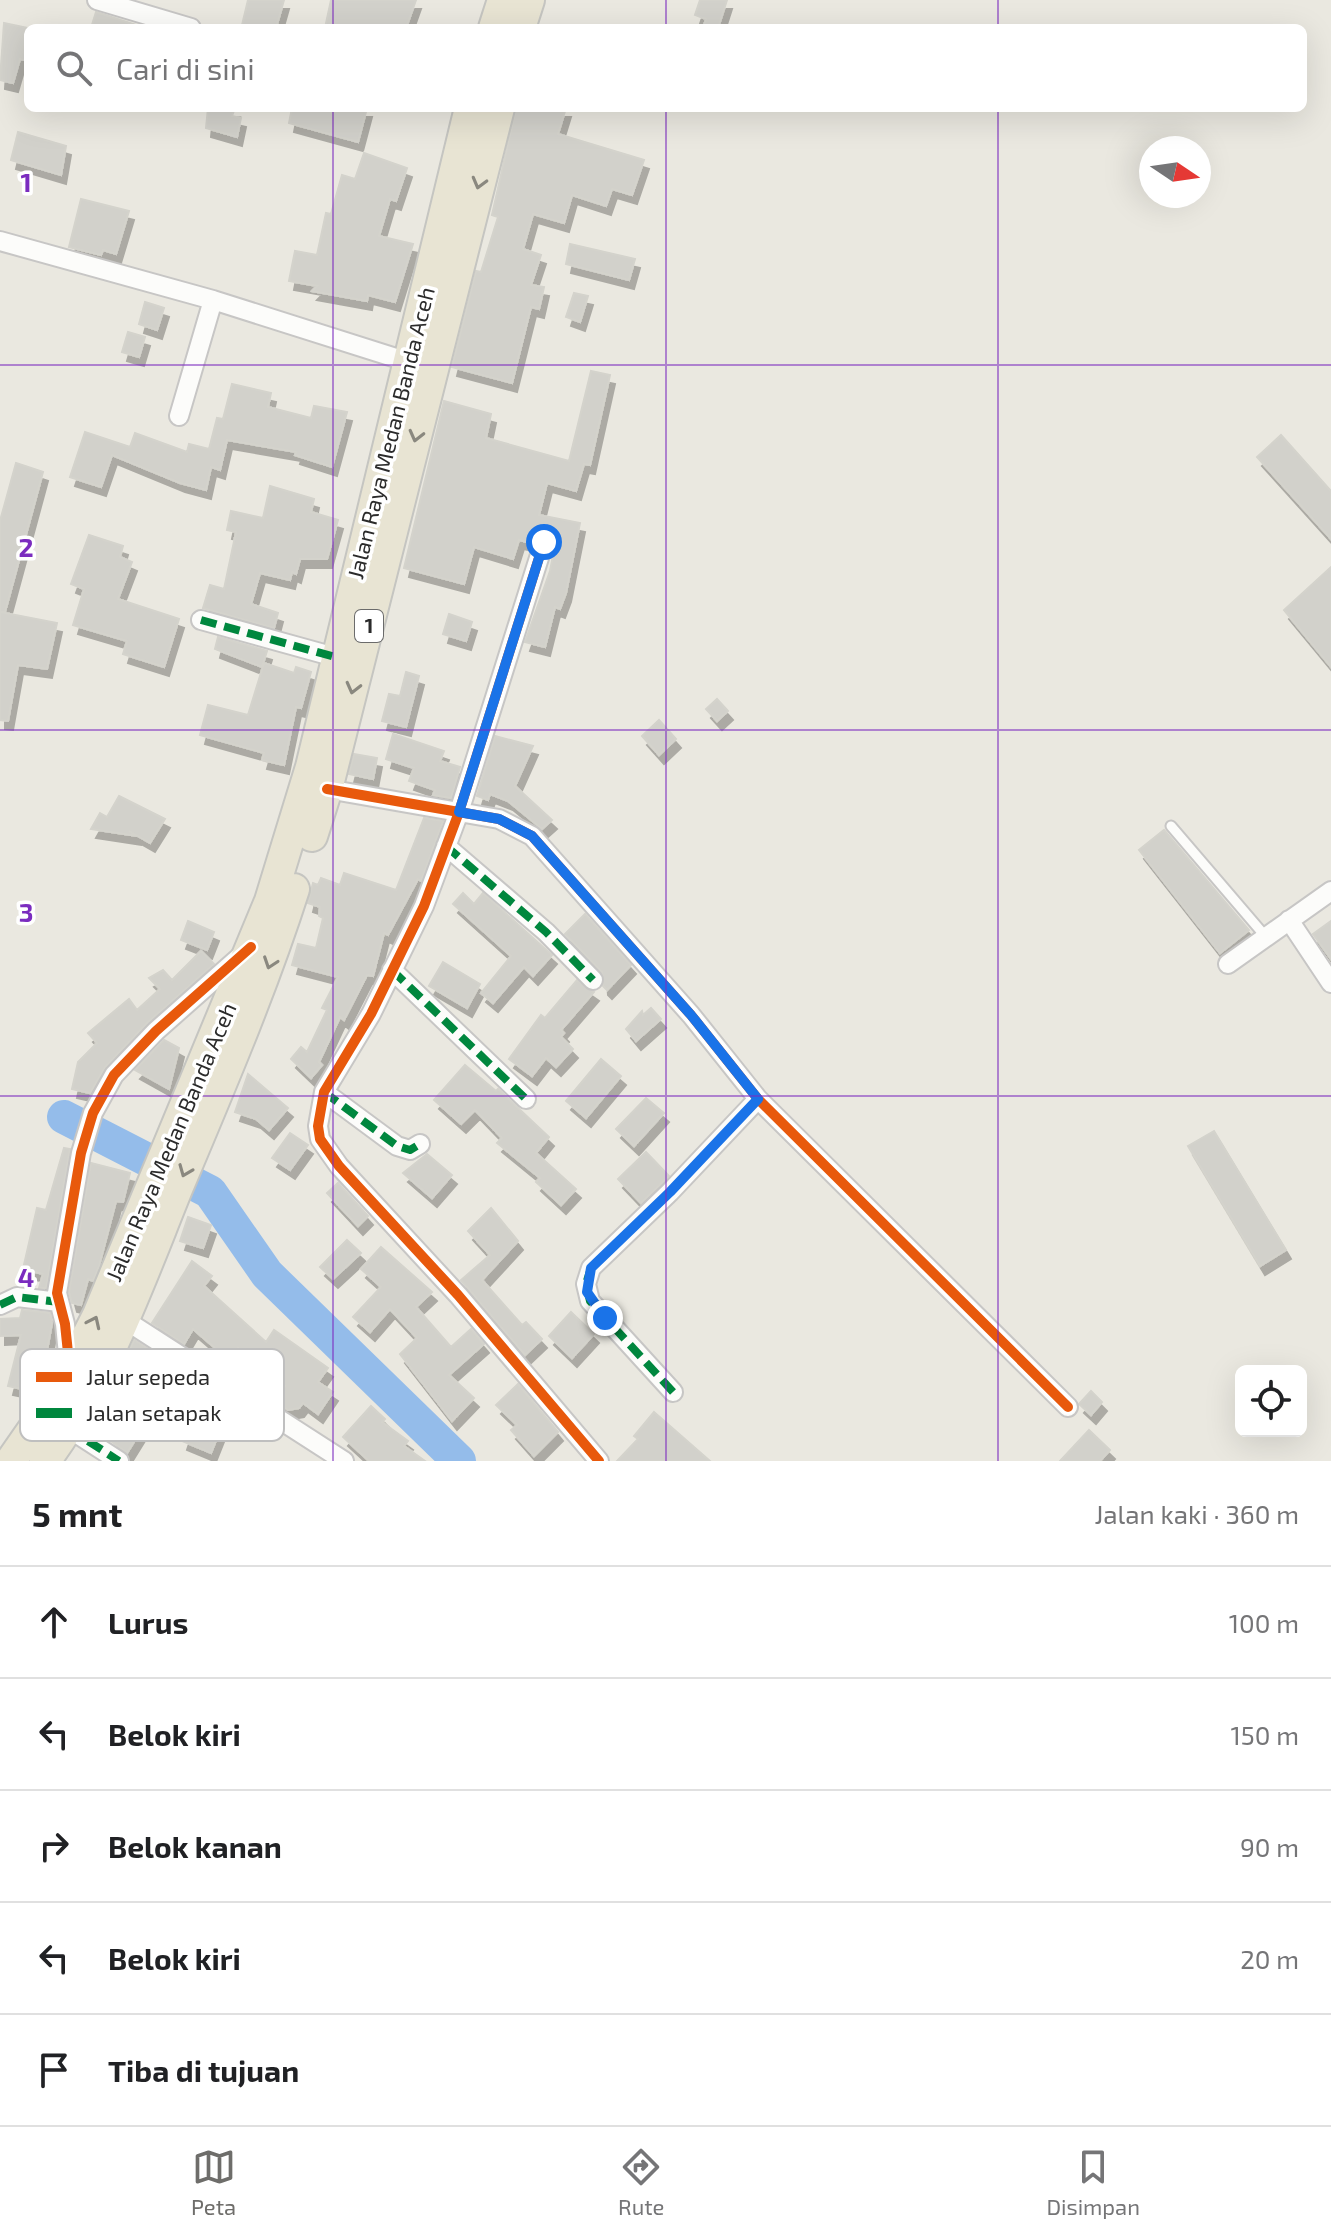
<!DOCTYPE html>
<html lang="id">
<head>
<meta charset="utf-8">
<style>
  body { margin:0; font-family:"Exo 2",sans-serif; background:#f2f2f2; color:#202124 }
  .controls { position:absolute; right:24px; bottom:24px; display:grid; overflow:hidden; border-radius:12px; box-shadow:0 8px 32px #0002 }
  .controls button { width:72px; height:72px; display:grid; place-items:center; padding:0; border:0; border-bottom:2px solid #e0e0e0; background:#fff; color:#202124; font:40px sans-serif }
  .compass { position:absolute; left:1139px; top:136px; width:72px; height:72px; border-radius:50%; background:#fff; box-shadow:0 8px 32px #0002; rotate:103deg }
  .stop { position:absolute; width:24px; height:24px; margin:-18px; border:6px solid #1a73e8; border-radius:50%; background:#fff }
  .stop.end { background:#1a73e8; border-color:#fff; box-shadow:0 2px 8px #0008 }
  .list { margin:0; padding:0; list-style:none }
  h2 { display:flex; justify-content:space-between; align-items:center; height:104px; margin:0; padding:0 32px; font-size:34px }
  h2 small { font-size:26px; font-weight:400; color:#757577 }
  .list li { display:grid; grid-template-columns:52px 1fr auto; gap:24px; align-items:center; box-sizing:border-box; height:112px; padding:0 32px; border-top:2px solid #e0e0e0 }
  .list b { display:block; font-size:30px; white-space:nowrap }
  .list em { font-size:26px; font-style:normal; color:#757577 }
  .icon { flex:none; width:44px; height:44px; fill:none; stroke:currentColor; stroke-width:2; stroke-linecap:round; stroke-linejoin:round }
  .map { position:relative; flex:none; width:1331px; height:1461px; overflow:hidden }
  .search { position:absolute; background:#fff; box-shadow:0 8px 32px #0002; left:24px; right:24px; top:24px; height:88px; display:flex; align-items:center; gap:20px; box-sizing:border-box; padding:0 28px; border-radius:12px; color:#757577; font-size:30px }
  .sheet { height:664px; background:#fff }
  nav { display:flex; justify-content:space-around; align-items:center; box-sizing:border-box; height:112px; border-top:2px solid #e0e0e0; background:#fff; font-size:22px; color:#757577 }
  nav a { display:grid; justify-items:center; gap:4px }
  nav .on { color:#6e6d6a }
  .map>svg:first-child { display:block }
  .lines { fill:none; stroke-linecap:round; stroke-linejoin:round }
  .river { stroke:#94bcea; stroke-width:34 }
  .building { fill:#d2d1cb; stroke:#d4d3cc; stroke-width:2; filter:url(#shadow) }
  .service-casing { stroke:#c7c6c5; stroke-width:13 }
  .minor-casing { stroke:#c7c6c5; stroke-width:22 }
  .trunk-casing { stroke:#c5c5c1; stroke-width:34 }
  .service { stroke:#fcfcfa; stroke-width:9 }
  .minor { stroke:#fcfcfa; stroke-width:18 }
  .trunk { stroke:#e8e4d3; stroke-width:30 }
  .quiet { stroke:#00873e; stroke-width:8; stroke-dasharray:16 8; stroke-linecap:butt }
  .cycleway-casing { stroke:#fff; stroke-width:15 }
  .cycleway { stroke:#e8590c; stroke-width:10 }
  .oneway { stroke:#8a887f }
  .route { stroke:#1a73e8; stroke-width:10 }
  .grid { fill:none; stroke:#7b2cbf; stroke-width:2; stroke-opacity:0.55 }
  .labels { text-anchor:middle; stroke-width:7; stroke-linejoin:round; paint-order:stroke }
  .shield { fill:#fff; stroke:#6b6b6b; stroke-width:2 }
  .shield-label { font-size:20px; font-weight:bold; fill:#2b2b2b }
  .street-label { font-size:22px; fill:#2b2b2b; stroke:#fff }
  .key { fill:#fff; stroke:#bfbfbf; stroke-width:2 }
  .key-label { font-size:22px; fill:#2b2b2b }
  .grid-label { font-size:26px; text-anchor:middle; font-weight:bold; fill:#7b2cbf; stroke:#fff; stroke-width:7; stroke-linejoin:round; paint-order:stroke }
</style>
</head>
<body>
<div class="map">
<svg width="1331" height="1461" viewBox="0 0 1331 1461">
  <defs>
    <filter id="shadow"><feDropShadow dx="5" dy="9" stdDeviation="0" flood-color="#0004"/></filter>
  </defs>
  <rect width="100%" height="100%" fill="#eae8e0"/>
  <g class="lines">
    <path class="river" d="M64,1117L210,1192L267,1274L459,1461"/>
  </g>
  <path class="building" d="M248,0H284L276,28L242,25Z
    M331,0H416L406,28H325Z
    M700,0H727L718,28H703L706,19L695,15Z
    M96,12L136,25V28H91Z
    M4,23L28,28V61L20,59L13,83L0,80Z
    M208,108H235L232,116L241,118L237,137L206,128Z
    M292,108H367L358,142L289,123Z
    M516,108H566L558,134L644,160L632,195L612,189L606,206L572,195L564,223L533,214L523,249L541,255L531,285L544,287L539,309L531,307L512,383L452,367L476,271L481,272L498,217L492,215Z
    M18,132L66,146L61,175L11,160Z
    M364,153L407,168L396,201L390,199L379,236L413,244L395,302L368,295L367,301L312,291L317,286L289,281L295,251L317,255L326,213L331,214L342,175L355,179Z
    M81,199L129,211L116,254L103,250L101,255L69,247Z
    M570,244L635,259L629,280L566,264Z
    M574,293L588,296L580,322L566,317Z
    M145,302L164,308L157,330L139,324Z
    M128,332L145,337L139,357L122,352Z
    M591,371L610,375L590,465L584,464L576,491L547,483L539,515L580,523L566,593L560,609L555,607L545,647L525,642L550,571L556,540L548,531L537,533L531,543L519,540L513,559L474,547L464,584L404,568L444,401L491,414L486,438L569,461Z
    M232,384L271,393L268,407L311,418L314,406L347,412L332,467L295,455L296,452L227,440L220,470L211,467L206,490L180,483L112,455L101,487L70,477L85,432L130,447L135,433L187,452L189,444L209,449L217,418L223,419Z
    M1281,435L1331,491V539L1257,457Z
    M16,463L43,472L5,612H0V521Z
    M270,486L314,499L311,512L338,520L327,559H300L296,574L292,572L290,580L260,573L251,604L278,613L274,628L203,608L210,585L224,589L236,532L227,530L231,511L263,518Z
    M89,535L123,546L120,557L132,562L118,599L179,619L164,667L123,654L127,641L73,625L84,589L71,584Z
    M1331,567V667L1284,610Z
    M0,612L57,623L47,669L18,665L8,721L0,720Z
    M449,614L472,622L466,641L443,634Z
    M218,637L267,651L262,667L215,649Z
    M264,663L294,673L296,667L311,672L301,708L296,707L284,765L262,760L264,753L200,735L208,705L248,715Z
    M406,672L419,676L406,727L382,721L389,694L400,696Z
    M717,699L728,711L717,721L706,709Z
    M659,720L676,739L659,755L642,736Z
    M393,734L444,751L440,761L460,767L451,798L433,795L435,790L409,781L414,768L386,759Z
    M495,736L533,746L515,786L552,820L542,829L508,801L490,794L488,800L477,796Z
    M354,754L377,758L373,779L349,774Z
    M119,796L165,819L150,843L129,831L137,836L91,829L100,813L107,817Z
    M424,818L443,821L421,881L418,879L388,935L384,933L373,976L367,975L344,1020L340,1017L319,1062L322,1065L311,1078L291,1059L301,1047L307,1052L327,1010L322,1008L338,977L292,965L298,944L316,948L323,918L319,916L320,907L308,903L313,883L318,885L321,878L340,885L344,873L396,890Z
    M1164,830L1249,930L1220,953L1139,850Z
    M463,893L474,904L483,893L552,955L533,976L524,967L493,1003L481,993L511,956L453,904Z
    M585,914L631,965L607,990L603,986L602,972L565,934Z
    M188,921L214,932L207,950L181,940Z
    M1331,921V959L1313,934Z
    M201,951L214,964L147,1023L105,1067L90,1093L72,1089L78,1062L97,1043L88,1033L129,999L137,1010L160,989L149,978L163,970L172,980Z
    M443,962L480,984L467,1008L429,986Z
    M577,980L594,992L561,1030L564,1033L561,1037L573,1049L556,1067L546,1058L532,1076L509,1059L541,1015L545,1018Z
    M651,1008L661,1019L636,1041L626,1029L642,1011L643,1015Z
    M164,1040L179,1048L169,1089L135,1070Z
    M601,1059L621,1076L586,1118L566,1101Z
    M465,1065L496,1091L498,1089L549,1137L536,1153L576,1189L561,1205L536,1182L540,1178L497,1143L502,1138L475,1110L461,1124L434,1100Z
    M248,1074L288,1108L269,1130L256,1119L235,1112Z
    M646,1098L664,1113L634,1146L616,1129Z
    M1214,1131L1286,1250L1260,1266L1188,1146Z
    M290,1133L308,1145L290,1170L272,1158Z
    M64,1148L70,1149L46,1288H39L43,1274L23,1269L37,1208L46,1210Z
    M646,1152L669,1176L641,1203L618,1179Z
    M427,1154L452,1175L432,1198L403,1173Z
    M91,1163L130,1173L123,1202L116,1201L99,1266L93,1281L88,1279L81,1305L72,1303L69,1292Z
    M338,1183L368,1216L358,1226L327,1193Z
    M491,1208L518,1241L482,1280L522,1325L526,1322L542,1339L525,1355L461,1280L490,1255L468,1231Z
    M188,1217L211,1225L203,1248L180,1241Z
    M347,1240L361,1253L333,1279L320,1267Z
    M381,1247L432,1292L416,1307L451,1347L471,1329L484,1344L449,1375L474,1398L452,1421L400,1354L417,1338L390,1309L370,1332L353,1317L381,1287L361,1269Z
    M192,1261L212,1276L204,1286L266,1342L274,1330L328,1368L318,1382L333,1392L318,1414L303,1403L299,1408L288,1410L275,1400L285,1386L238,1348L229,1360L193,1329L184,1344L152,1323Z
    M22,1310L50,1313L52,1323L45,1362L41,1361L32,1391L8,1386L21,1335L0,1336V1319L20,1318Z
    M571,1312L594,1334L572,1358L549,1336Z
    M134,1340L172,1364L168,1370L195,1385L198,1381L231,1402L218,1426L221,1428L211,1453L182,1441L185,1432L177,1428L186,1408L148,1386L118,1428L92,1422L114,1383L119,1384L136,1360L128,1354Z
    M518,1384L558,1432L534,1456L511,1430L517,1425L496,1405Z
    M1091,1391L1102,1402L1091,1415L1079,1404Z
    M371,1406L385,1419L382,1422L408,1441L404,1446L425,1461H369L343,1437Z
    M654,1412L710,1461H617L638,1439L634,1436Z
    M123,1421L140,1432L127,1453L111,1441Z
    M1089,1430L1110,1450L1100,1461H1060Z"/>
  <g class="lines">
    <defs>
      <path id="service" d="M1171,826L1266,937"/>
      <path id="minor" d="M97,0L191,28
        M0,241L213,300L415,364
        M179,416L213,300
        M544,542L459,812L424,906L371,1014L324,1092L318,1126L320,1139L339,1166L458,1295L599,1461
        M201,620L335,657
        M327,789L499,819L532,836L691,1015L758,1099L1068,1407
        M446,846L546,932L593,980
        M1289,920L1331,983
        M1228,964L1331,891
        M392,970L526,1099
        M324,1092L397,1146L410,1150L420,1144
        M0,1305L17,1297L59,1302
        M125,1320L344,1461
        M69,1365L65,1324L57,1293L81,1153L93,1113L114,1075L156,1031L243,954
        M673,1392L590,1301L586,1284L591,1268L670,1192L758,1099
        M68,1428L119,1461"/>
      <path id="trunk" d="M494,28L503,0
        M520,28L529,0
        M312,836L327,789L499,108
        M11,1461L59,1392L98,1315L270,901L311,767L470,108
        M45,1461C106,1378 139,1283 177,1189C219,1089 261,992 294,889"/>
    </defs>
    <use href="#service" class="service-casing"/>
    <use href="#minor" class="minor-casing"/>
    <use href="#trunk" class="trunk-casing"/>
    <use href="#service" class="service"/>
    <use href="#minor" class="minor"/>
    <use href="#trunk" class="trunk"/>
    <path class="quiet" d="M201,620L335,657
      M446,846L546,932L593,980
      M392,970L526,1099
      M324,1092L397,1146L410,1150L420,1144
      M0,1305L17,1297L59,1302
      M673,1392L590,1301L586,1284L591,1268L670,1192L758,1099
      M68,1428L119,1461"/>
    <defs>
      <path id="cycleway" d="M544,542L459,812L424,906L371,1014L324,1092L318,1126L320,1139L339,1166L458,1295L599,1461
        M327,789L499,819L532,836L691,1015L758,1099L1068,1407
        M70,1372L65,1324L57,1293L81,1153L93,1113L114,1075L156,1031L251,947"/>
    </defs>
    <use href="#cycleway" class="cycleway-casing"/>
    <use href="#cycleway" class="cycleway"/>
  </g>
  <defs><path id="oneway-chevron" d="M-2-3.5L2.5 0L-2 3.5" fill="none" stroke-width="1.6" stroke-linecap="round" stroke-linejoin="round" transform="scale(2)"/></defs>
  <g class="oneway">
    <use href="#oneway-chevron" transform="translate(479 183) rotate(105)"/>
    <use href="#oneway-chevron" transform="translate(416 436) rotate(104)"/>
    <use href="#oneway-chevron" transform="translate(353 688) rotate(104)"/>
    <use href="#oneway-chevron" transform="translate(270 963) rotate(109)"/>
    <use href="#oneway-chevron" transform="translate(185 1171) rotate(112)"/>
    <use href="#oneway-chevron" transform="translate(94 1322) rotate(-65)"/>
  </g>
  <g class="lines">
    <path class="route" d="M544,542L459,812L499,819L532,836L691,1015L758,1099L670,1192L591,1268L587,1292L605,1318"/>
  </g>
  <path class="grid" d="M333,0V28M666,0V28M998,0V28M333,108V1461M666,108V1461M998,108V1461M0,365H1331M0,730H1331M0,1096H1331"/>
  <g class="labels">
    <rect class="shield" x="355" y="610" width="28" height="32" rx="6"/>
    <g class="shield-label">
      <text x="369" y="633">1</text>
    </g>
    <g class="street-label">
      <text transform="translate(391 433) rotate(-76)" y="8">Jalan Raya Medan Banda Aceh</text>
      <text transform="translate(171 1142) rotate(-67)" y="8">Jalan Raya Medan Banda Aceh</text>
    </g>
  </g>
  <rect x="20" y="1349" width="264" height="92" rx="12" class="key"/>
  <rect x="36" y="1372" width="36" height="10" fill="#e8590c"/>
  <rect x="36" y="1408" width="36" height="10" fill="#00873e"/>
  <g class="key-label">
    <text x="86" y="1385">Jalur sepeda</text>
    <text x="86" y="1421">Jalan setapak</text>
  </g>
  <g class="grid-label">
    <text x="26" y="192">1</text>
    <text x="26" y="557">2</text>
    <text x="26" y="922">3</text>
    <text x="26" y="1287">4</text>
  </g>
</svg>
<div class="controls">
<button><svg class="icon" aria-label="locate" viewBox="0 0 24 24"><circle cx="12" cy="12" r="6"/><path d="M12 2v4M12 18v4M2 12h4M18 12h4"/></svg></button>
</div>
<svg class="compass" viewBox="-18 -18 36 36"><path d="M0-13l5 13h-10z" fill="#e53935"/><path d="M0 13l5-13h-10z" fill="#757577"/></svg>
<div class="stop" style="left:544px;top:542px"></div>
<div class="stop end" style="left:605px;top:1318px"></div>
<div class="search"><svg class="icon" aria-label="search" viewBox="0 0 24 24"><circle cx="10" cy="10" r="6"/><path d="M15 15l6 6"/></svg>Cari di sini</div>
</div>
<section class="sheet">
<h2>5 mnt<small>Jalan kaki · 360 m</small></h2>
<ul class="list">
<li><svg class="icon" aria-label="ahead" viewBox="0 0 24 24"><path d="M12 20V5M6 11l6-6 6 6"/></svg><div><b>Lurus</b></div><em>100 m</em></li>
<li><svg class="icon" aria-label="left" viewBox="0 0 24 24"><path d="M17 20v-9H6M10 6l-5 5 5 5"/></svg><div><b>Belok kiri</b></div><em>150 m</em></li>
<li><svg class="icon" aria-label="right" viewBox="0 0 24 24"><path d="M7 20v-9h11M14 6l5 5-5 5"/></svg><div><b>Belok kanan</b></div><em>90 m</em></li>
<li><svg class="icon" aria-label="left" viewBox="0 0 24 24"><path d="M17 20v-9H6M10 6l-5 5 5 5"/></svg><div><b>Belok kiri</b></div><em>20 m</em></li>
<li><svg class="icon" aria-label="arrive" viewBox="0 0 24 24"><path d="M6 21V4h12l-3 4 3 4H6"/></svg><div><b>Tiba di tujuan</b></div></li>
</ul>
</section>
<nav>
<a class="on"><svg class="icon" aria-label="map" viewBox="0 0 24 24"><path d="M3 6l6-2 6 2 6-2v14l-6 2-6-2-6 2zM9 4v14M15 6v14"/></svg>Peta</a>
<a><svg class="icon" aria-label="directions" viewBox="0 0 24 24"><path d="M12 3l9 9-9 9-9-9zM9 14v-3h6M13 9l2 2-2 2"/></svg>Rute</a>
<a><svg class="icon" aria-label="saved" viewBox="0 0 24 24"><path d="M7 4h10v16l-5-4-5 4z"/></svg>Disimpan</a>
</nav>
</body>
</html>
